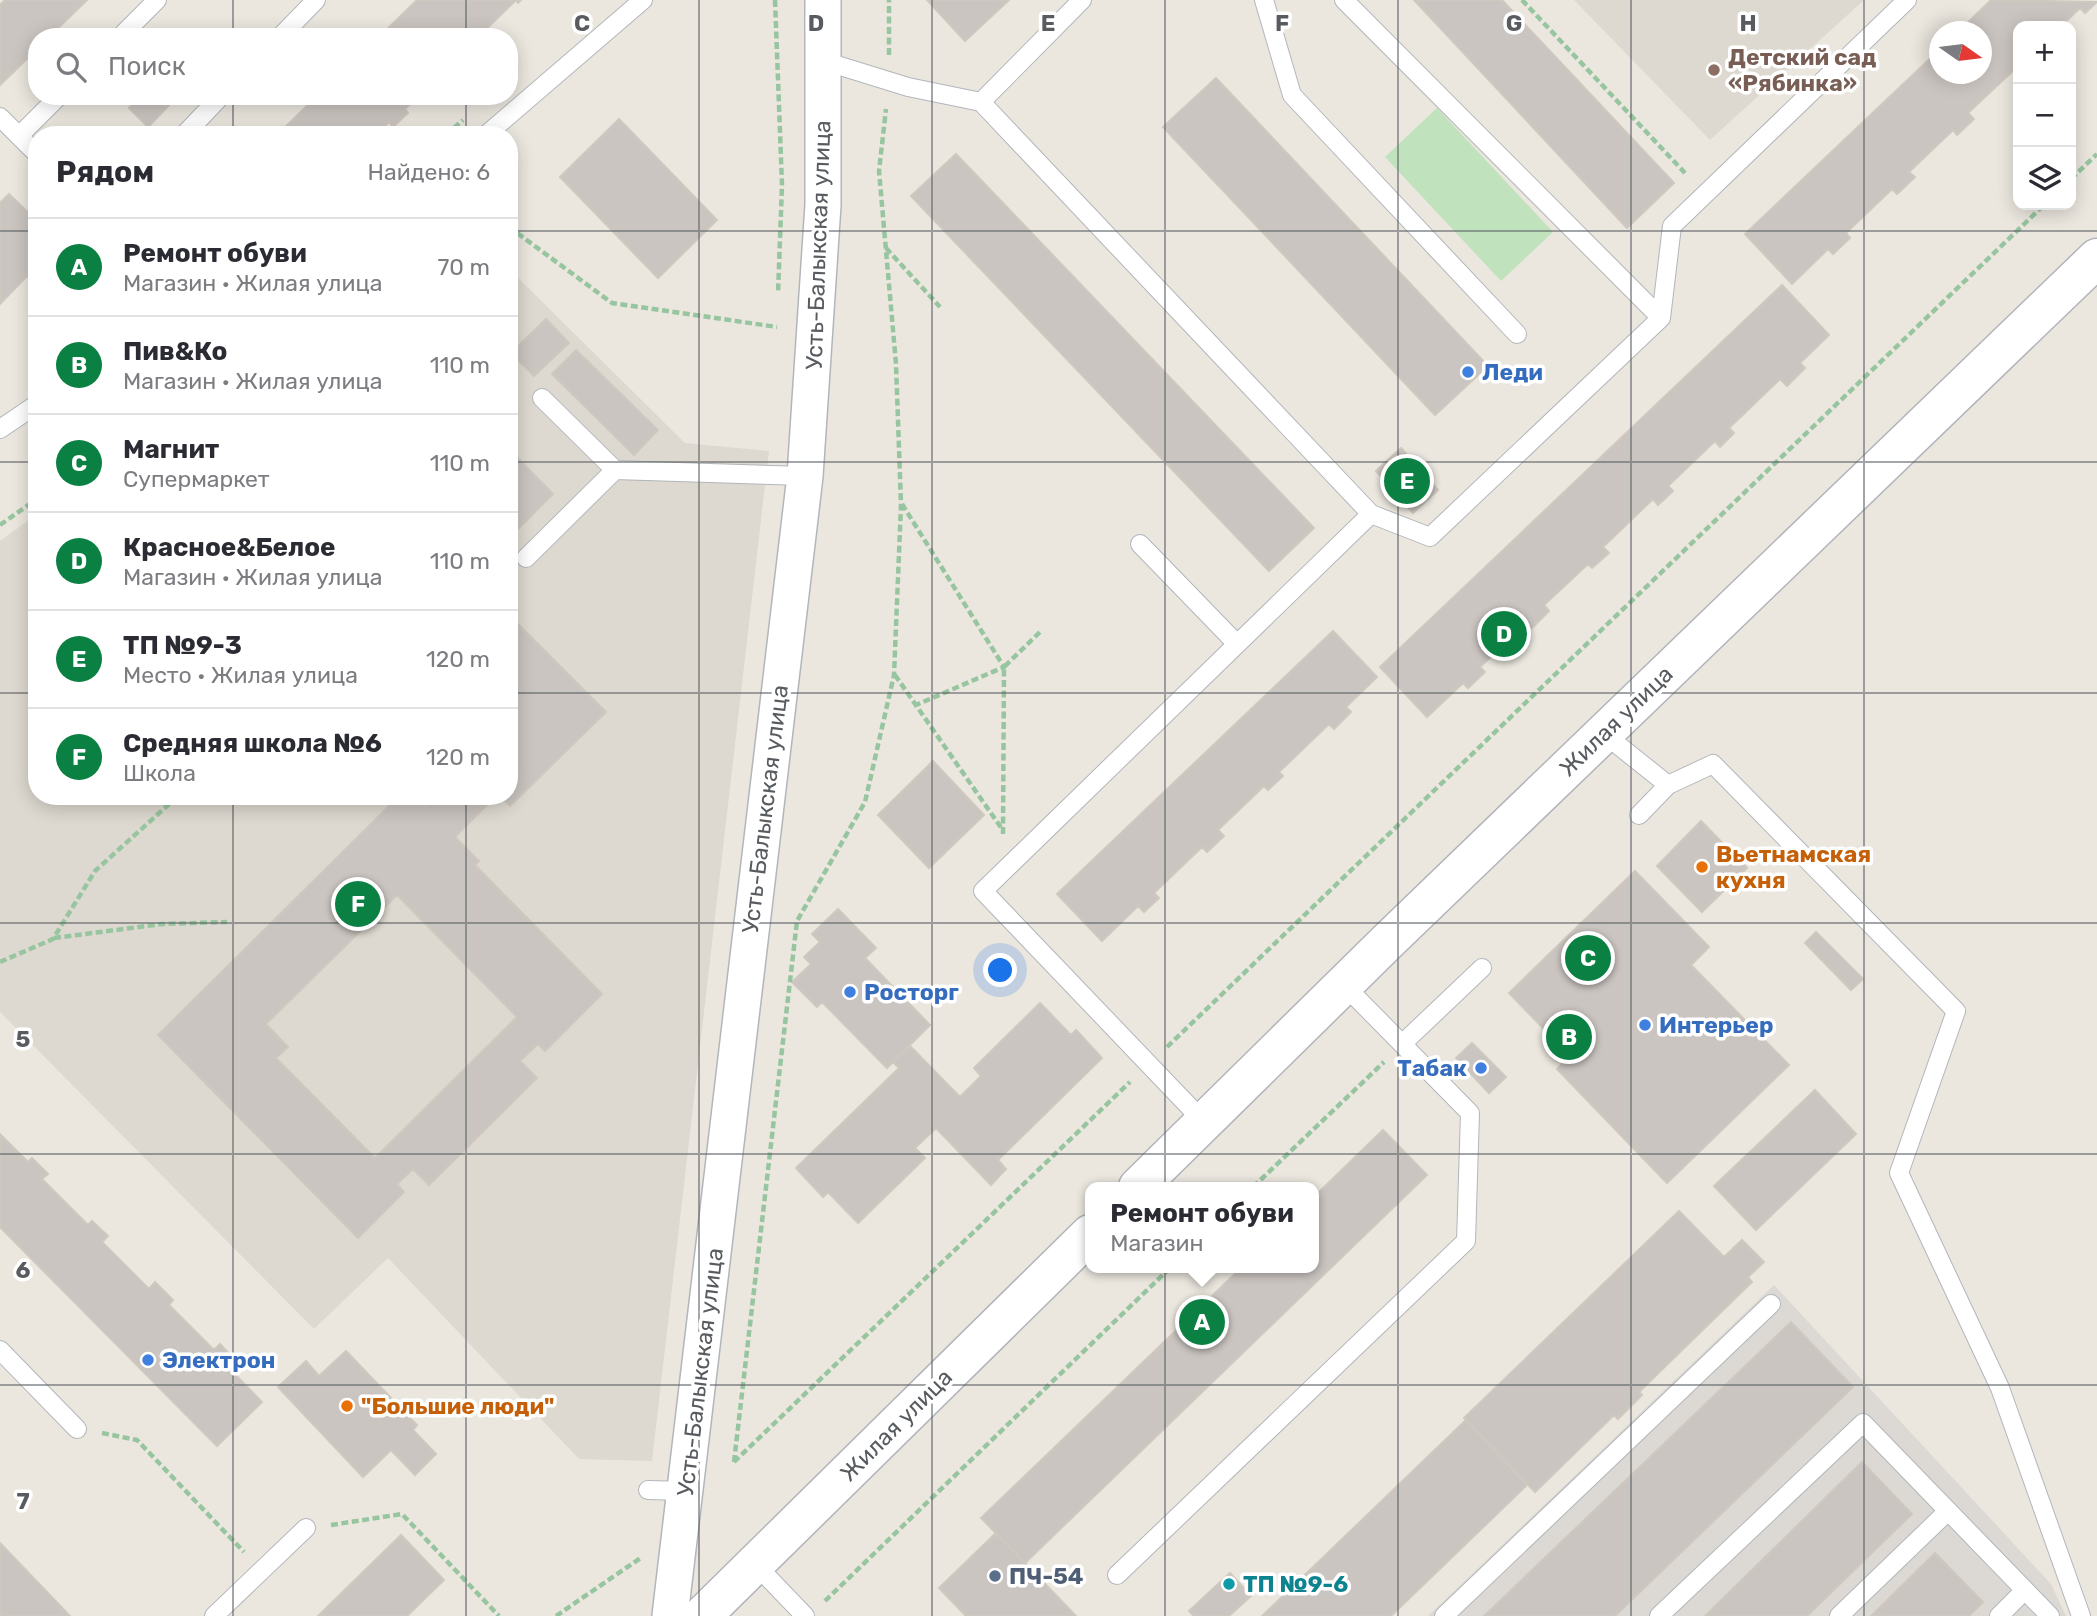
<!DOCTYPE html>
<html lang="ru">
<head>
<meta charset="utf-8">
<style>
  body { margin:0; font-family:Rubik,sans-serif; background:#f2f2f3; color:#2b2b33 }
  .controls { position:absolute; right:21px; top:21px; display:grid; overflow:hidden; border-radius:14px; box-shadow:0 4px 18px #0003 }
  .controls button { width:63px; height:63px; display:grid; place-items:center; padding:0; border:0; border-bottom:2px solid #e1e1e2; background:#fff; color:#2b2b33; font:35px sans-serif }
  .compass { position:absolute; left:1929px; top:21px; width:63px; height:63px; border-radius:50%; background:#fff; box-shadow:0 4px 18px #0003; rotate:104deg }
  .you { position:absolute; left:1001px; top:971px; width:24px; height:24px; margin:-18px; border:5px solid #fff; border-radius:50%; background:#1a73e8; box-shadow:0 0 0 10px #1a73e833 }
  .badge { display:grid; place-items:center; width:46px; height:46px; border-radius:50%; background:#0b8043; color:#fff; font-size:23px; font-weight:700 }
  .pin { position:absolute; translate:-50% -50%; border:4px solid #fff; box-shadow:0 2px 7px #0006 }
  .popup { position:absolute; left:1085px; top:1182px; width:234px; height:91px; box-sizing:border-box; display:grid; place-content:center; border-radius:14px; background:#fff; filter:drop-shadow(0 2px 5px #0005); font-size:23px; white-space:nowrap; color:#7c7c81 }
  .popup b { font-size:26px; color:#2b2b33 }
  .popup::after { content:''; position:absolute; left:50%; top:100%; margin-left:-14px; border:14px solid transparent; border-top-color:#fff }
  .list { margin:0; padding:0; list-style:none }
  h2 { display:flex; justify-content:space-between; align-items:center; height:91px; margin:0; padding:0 28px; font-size:30px }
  h2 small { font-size:23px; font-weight:400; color:#7c7c81 }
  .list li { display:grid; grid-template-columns:46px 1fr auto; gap:21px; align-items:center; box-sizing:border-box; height:98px; padding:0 28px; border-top:2px solid #e1e1e2 }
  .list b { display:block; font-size:26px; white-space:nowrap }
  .list p { margin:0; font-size:23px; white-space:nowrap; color:#7c7c81 }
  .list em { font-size:23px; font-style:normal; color:#7c7c81 }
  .icon { flex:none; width:38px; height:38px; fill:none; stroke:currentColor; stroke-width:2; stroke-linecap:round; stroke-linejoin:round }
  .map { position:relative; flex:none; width:2097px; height:1616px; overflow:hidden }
  .search { position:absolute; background:#fff; box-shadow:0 4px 18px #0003; left:28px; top:28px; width:490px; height:77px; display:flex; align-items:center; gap:18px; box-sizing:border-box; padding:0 24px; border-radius:28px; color:#7c7c81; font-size:26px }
  .panel { position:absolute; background:#fff; box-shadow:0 4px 18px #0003; left:28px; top:126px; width:490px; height:679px; border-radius:28px }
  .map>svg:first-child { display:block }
  .industrial { fill:#dcd9d4 }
  .education { fill:#ddd9d0 }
  .green { fill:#c0e2bc }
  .building { fill:#cbc5c1; stroke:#cfc8be; stroke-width:2; fill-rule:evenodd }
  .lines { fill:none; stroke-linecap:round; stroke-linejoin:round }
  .service-casing { stroke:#b2b6ba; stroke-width:20 }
  .minor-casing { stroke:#b2b6ba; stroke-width:38 }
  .secondary-casing { stroke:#b1b5ba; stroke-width:41 }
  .path { stroke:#97c59f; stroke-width:4.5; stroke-dasharray:7 3.5; stroke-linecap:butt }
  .service { stroke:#fff; stroke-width:18 }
  .minor { stroke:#fff; stroke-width:35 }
  .secondary { stroke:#fff; stroke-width:38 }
  .grid { fill:none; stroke:#585c60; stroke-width:2; stroke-opacity:0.55 }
  .education-dot { fill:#8d6e63; stroke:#fff; stroke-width:2.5 }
  .shop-dot { fill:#3f7fe0; stroke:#fff; stroke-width:2.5 }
  .food-dot { fill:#e8710a; stroke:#fff; stroke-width:2.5 }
  .service-dot { fill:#5c6f8a; stroke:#fff; stroke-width:2.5 }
  .culture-dot { fill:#0f9aa8; stroke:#fff; stroke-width:2.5 }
  .labels { text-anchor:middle; stroke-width:7; stroke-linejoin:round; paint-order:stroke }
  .education-label { font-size:23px; font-weight:bold; fill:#785e54; stroke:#fff; text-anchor:start }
  .street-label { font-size:23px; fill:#585c60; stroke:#fff }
  .shop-label { font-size:23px; font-weight:bold; fill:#366cbe; stroke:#fff; text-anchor:start }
  .food-label { font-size:23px; font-weight:bold; fill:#c56008; stroke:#fff; text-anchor:start }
  .service-label { font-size:23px; font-weight:bold; fill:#4e5e75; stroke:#fff; text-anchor:start }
  .culture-label { font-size:23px; font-weight:bold; fill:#0d838f; stroke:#fff; text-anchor:start }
  .grid-label { font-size:23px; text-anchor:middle; font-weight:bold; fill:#585c60; stroke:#fff; stroke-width:7; stroke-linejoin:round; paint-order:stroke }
</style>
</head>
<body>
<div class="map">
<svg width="2097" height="1616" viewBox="0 0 2097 1616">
  <rect width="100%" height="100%" fill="#ebe7df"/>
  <path class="industrial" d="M1774,1285L2051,1584L2066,1616H1428Z"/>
  <path class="education" d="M1574,0H1864L1710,140Z
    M509,269L685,443L769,451L652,1461L579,1459L388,1258L314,1329L0,1012V541L37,514V796H509Z"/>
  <path class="green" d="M1437,108L1553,232L1501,281L1385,157Z"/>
  <path class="building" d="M5,0H87L49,37H37V49L0,85V5Z
    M417,0H521L518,3L516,0L478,37H379Z
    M927,0H1009L965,41Z
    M1414,0H1502L1674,183L1627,228Z
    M1991,0L2097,2L2085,13L2080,8L2061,26H2018V66L1968,113L1974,119L1957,135L1953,130L1909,172L1915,177L1897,194L1892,189L1846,233L1850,238L1833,254L1828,249L1792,284L1745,234L1940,49V74H1982V32H1958Z
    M1216,78L1488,366L1435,415L1163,127Z
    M141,96H172L175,99L148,127L129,108Z
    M317,96H419L405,109L408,113L393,127L389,122L376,135H277Z
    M619,119L717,220L658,278L560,177Z
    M956,154L1314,528L1269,571L911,196Z
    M9,194L37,221V285L27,276L0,304V203Z
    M1782,285L1829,335L1800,363L1805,368L1787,386L1780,379L1729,428L1734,433L1720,447L1715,441L1668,486L1673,491L1658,505L1653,499L1603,547L1609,553L1592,568L1588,564L1544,605L1549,611L1532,628L1527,623L1480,667L1485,672L1468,688L1463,683L1427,717L1380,667Z
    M546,319L569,343L534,376L511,353Z
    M576,350L658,430L634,455L552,374Z
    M1401,448L1438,490L1413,513L1376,471Z
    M509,449L553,494L509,538Z
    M509,615L606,712L510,806L500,796H509Z
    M1333,631L1377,677L1346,707L1351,712L1334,729L1329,724L1279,772L1283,776L1268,790L1264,786L1218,830L1224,836L1207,852L1202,847L1154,893L1159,898L1144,912L1138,906L1102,941L1057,894Z
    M933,761L984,815L929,868L878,815Z
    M399,796H414L425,807L435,796H496L455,837L479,861L475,865L602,994L545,1051L538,1044L520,1061L537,1078L429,1185L413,1169L397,1184L404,1192L358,1238L158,1035ZM397,895L517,1017L375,1158L276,1058L288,1047L266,1024Z
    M1701,821L1747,868L1702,912L1657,866Z
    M1635,871L1709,947L1691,965L1789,1065L1667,1183L1557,1069L1570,1056L1509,993Z
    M838,909L876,948L865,958L930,1025L887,1068L822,1002L817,1007L792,982L811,964L804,957L820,942L812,934Z
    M1816,932L1863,979L1851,990L1805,943Z
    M1040,1003L1071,1035L1076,1030L1102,1058L998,1160L1006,1169L991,1185L936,1128L915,1148L925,1158L858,1223L828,1192L823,1197L796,1168L899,1068L893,1062L910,1046L960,1097L981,1076L974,1068Z
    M1472,1043L1506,1077L1489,1093L1456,1058Z
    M1815,1090L1856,1134L1756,1230L1714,1186Z
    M1383,1130L1427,1175L1025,1563L981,1518L1241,1268H1314V1197Z
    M0,1134L28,1162L32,1158L48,1174L42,1179L88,1225L92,1221L108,1236L102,1242L149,1289L155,1282L173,1300L169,1305L214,1350L220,1344L235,1360L228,1367L262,1402L217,1446L0,1227Z
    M1679,1211L1724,1257L1742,1240L1764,1262L1748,1277L1752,1282L1639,1392L1642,1395L1618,1419L1614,1415L1535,1492L1464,1418Z
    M1791,1322L1853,1387L1615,1616H1484Z
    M346,1351L417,1425L413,1430L436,1454L415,1475L391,1450L363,1477L278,1387L306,1361L319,1376Z
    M1466,1420L1527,1485L1391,1616H1262Z
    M1862,1462L1912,1514L1807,1616H1705Z
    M996,1533L1025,1563L1076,1616H966L939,1588Z
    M401,1535L444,1580L407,1616H318Z
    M0,1543L70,1616H0Z
    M1935,1553L1983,1602L1969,1616H1871Z
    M1230,1573L1251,1596L1229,1616H1194L1189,1611Z"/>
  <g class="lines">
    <defs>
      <path id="service" d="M1264,0L1292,95L1517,334
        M1344,0L1661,318
        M120,37L157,0
        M280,37L316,0
        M824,61L908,87L981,102L1082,0
        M981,102L1371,514L983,891L1204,1122
        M0,117L37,154
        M184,135L221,96
        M486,135L643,0
        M19,136L59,96
        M542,398L615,470L805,476
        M0,429L37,404
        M1371,514L1430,537L1661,318L1672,226L1907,0
        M1140,544L1237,644
        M526,558L615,470
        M1603,733L1668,785L1639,815
        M1668,785L1713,764L1956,1011L1899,1173L2000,1388L2081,1616
        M1402,1044L1482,968
        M0,1350L77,1429
        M648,1490L686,1491
        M755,1564L805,1616
        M1117,1575L1466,1241L1470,1113L1343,984
        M214,1616L306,1528
        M1444,1616L1771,1304
        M1659,1616L1863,1423L2050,1616
        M1839,1616L1948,1511
        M1999,1616L2025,1590"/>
      <path id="minor" d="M670,1616L805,476L823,205V0"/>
      <path id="secondary" d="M1138,1187L1388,941L2097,258
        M702,1616L1090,1234"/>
    </defs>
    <use href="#service" class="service-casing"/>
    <use href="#minor" class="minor-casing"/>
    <use href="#secondary" class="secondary-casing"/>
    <path class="path" d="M775,0L782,185L778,293
      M1522,0L1685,173
      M889,55V0
      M446,135L463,120
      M2071,179L2097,154
      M509,227L612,303L777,327
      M886,248L940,307
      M902,504L1004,667L916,705
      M0,525L37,499
      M895,675L1002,829
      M1003,834L1004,667L1042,630
      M54,938L162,924L227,922
      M0,962L53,939L95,871L178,796
      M1167,1047L2044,205
      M1253,1187L1384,1062
      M102,1433L137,1440L244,1552
      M734,1462L1130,1082
      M734,1462L797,921L865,802L894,675L901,505L896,364L879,171L886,109
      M331,1525L402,1514L499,1616
      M825,1601L1170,1268
      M556,1616L642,1557"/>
    <use href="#service" class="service"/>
    <use href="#minor" class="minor"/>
    <use href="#secondary" class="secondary"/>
  </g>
  <path class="grid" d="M233,0V37M466,0V37M699,0V1616M932,0V1616M1165,0V1616M1398,0V1616M1631,0V1616M1864,0V1616M233,96V135M466,96V135M0,231H37M509,231H2097M0,462H37M509,462H2097M0,693H37M509,693H2097M233,796V1616M466,796V1616M0,923H2097M0,1154H2097M0,1385H2097"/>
  <circle class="education-dot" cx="1714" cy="70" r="7"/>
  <g class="shop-dot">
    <circle cx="1468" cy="372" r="7"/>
    <circle cx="850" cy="992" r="7"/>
    <circle cx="1645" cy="1025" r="7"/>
    <circle cx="1481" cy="1068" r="7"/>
    <circle cx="148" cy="1360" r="7"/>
  </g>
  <g class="food-dot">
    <circle cx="1702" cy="867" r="7"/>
    <circle cx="347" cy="1406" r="7"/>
  </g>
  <circle class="service-dot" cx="995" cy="1576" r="7"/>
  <circle class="culture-dot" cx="1229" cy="1584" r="7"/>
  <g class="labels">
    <g class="education-label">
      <text x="1728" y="65">Детский сад<tspan x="1728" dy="26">«Рябинка»</tspan></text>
    </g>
    <g class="street-label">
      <text transform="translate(818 245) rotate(-88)" y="8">Усть-Балыкская улица</text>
      <text transform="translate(1616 721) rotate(-44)" y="8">Жилая улица</text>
      <text transform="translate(765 809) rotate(-83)" y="8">Усть-Балыкская улица</text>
      <text transform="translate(700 1372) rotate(-83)" y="8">Усть-Балыкская улица</text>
      <text transform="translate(896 1425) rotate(-45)" y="8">Жилая улица</text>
    </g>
    <g class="shop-label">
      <text x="1482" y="380">Леди</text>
      <text x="864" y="1000">Росторг</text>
      <text x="1659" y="1033">Интерьер</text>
      <text x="1467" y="1076" text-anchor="end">Табак</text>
      <text x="162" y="1368">Электрон</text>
    </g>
    <g class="food-label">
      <text x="1716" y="862">Вьетнамская<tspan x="1716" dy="26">кухня</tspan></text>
      <text x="361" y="1414">"Большие люди"</text>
    </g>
    <g class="service-label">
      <text x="1009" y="1584">ПЧ-54</text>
    </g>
    <g class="culture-label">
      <text x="1243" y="1592">ТП №9-6</text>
    </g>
  </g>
  <g class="grid-label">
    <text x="582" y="31">C</text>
    <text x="816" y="31">D</text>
    <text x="1048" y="31">E</text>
    <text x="1282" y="31">F</text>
    <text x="1514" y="31">G</text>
    <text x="1748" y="31">H</text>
    <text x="23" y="1047">5</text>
    <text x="23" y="1278">6</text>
    <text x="23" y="1509">7</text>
  </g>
</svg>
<div class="controls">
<button>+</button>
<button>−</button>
<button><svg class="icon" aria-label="layers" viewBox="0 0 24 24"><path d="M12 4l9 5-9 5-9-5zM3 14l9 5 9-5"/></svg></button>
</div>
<svg class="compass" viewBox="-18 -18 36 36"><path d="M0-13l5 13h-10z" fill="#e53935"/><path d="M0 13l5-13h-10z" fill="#7c7c81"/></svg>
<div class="you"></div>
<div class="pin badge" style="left:1202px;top:1322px">A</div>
<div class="popup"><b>Ремонт обуви</b>Магазин</div>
<div class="pin badge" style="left:1569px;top:1037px">B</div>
<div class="pin badge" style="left:1588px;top:958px">C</div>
<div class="pin badge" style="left:1504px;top:634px">D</div>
<div class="pin badge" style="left:1407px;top:481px">E</div>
<div class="pin badge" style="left:358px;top:904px">F</div>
<div class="search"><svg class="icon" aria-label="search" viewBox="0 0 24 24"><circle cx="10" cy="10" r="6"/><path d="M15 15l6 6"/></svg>Поиск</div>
<section class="panel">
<h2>Рядом<small>Найдено: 6</small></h2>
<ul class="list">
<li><span class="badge">A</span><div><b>Ремонт обуви</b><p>Магазин · Жилая улица</p></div><em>70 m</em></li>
<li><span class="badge">B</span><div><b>Пив&amp;Ко</b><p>Магазин · Жилая улица</p></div><em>110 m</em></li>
<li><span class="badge">C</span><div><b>Магнит</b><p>Супермаркет</p></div><em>110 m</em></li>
<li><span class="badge">D</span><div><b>Красное&amp;Белое</b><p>Магазин · Жилая улица</p></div><em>110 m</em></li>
<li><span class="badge">E</span><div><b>ТП №9-3</b><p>Место · Жилая улица</p></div><em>120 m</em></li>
<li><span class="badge">F</span><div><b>Средняя школа №6</b><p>Школа</p></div><em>120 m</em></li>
</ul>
</section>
</div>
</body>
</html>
